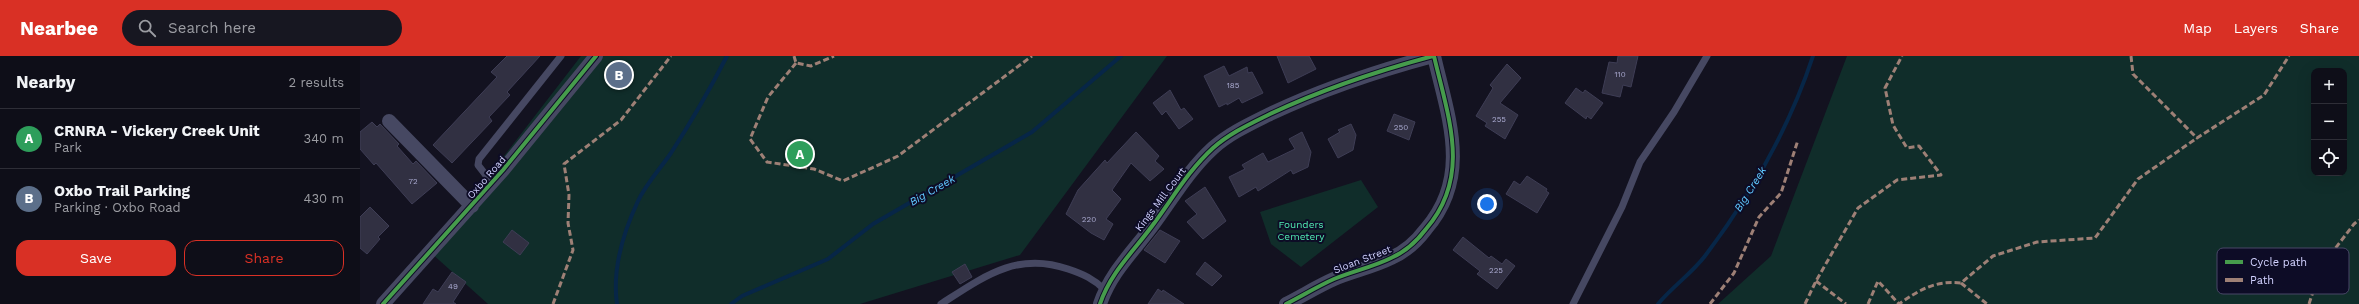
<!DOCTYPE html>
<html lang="en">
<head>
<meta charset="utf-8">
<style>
  body { margin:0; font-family:"Work Sans",sans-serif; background:#171721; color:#f1f3f6 }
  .controls { position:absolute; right:12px; top:12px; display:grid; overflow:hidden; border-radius:8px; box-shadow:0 4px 16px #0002 }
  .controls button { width:36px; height:36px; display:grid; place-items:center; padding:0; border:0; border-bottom:1px solid #2e2e37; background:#0e0e18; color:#f1f3f6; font:20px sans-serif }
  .you { position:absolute; left:1127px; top:148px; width:14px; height:14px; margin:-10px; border:3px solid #fff; border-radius:50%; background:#1a73e8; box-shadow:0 0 0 6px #1a73e833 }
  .badge { display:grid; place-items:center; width:26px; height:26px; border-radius:50%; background:#d93025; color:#fff; font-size:13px; font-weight:700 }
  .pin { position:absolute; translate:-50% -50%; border:2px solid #fff; box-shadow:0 1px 4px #0006 }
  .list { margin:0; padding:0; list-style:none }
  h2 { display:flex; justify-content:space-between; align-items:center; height:52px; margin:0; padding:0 16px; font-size:17px }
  h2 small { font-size:13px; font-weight:400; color:#9b9ca2 }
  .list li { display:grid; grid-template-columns:26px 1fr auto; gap:12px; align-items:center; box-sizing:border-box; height:60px; padding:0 16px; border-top:1px solid #2e2e37 }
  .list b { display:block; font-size:15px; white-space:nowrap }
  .list p { margin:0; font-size:13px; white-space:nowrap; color:#9b9ca2 }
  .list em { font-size:13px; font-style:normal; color:#9b9ca2 }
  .actions { display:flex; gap:8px; padding:12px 16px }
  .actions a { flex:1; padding:9px 0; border:1px solid #d93025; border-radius:12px; text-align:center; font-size:14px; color:#d93025 }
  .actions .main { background:#d93025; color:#fff }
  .icon { flex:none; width:22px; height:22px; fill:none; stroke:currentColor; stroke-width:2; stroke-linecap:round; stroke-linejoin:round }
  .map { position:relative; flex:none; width:1999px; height:248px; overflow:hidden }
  header { display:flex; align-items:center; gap:24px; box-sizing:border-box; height:56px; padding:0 20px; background:#d93025; color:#fff }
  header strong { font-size:19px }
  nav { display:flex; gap:22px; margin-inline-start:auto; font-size:14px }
  .search { width:280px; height:36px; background:#171721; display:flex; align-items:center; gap:10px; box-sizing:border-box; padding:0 14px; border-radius:22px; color:#9b9ca2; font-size:15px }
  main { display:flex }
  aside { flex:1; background:#0e0e18 }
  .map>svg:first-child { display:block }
  .green { fill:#102d2a; fill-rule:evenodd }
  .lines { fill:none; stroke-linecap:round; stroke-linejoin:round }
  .stream { stroke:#072647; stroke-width:4 }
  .building { fill:#313042; stroke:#3e3d55 }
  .service { stroke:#464862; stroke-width:7 }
  .minor { stroke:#464862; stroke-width:14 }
  .quiet { stroke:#9e8076; stroke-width:3; stroke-dasharray:6 3; stroke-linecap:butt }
  .cycleway-casing { stroke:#0d0c26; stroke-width:6 }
  .cycleway { stroke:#469c4c; stroke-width:4 }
  .labels { text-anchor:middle; stroke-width:4; stroke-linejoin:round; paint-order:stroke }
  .number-label { font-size:8px; fill:#aaaad0 }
  .street-label { font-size:10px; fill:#d2d2ff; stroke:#0d0c26 }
  .park-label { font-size:10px; fill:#51ecb2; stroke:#0d0c26 }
  .water-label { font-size:11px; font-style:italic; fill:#60c9ff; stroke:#0d0c26 }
  .key { fill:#0d0c26; stroke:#484767; stroke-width:1 }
  .key-label { font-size:11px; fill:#d2d2ff }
</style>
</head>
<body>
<header>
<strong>Nearbee</strong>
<div class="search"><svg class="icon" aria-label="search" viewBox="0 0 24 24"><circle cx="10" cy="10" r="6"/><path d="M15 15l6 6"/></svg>Search here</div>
<nav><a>Map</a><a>Layers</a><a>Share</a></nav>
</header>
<main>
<aside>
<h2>Nearby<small>2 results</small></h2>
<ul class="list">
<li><span class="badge" style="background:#2e9e5b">A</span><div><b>CRNRA - Vickery Creek Unit</b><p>Park</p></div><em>340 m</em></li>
<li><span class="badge" style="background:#5c6f8a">B</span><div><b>Oxbo Trail Parking</b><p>Parking · Oxbo Road</p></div><em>430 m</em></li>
</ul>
<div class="actions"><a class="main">Save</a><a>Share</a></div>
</aside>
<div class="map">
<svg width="1999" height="248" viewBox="0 0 1999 248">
  <rect width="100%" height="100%" fill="#131220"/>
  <path class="green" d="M221,0H807L660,199L500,248H128L70,196Z
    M1487,0H1999V248H1358L1411,200ZM1954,15H1984V117H1954Z
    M1001,124L1018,151L941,211L911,188L900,156Z"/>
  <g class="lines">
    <path class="stream" d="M257,248C252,213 263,177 278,145C286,128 300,113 311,97C331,66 350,33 367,0
      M371,248L382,240L468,203L513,168L672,76L761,0
      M1298,248C1312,231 1331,218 1345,200C1391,139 1429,73 1453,0"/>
  </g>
  <path class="building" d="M147,0H180L147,36L150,39L129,61L132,65L92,107L73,89L137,21L131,16Z
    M917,0H949L956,13L928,27Z
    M1258,0H1278L1271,31L1263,29L1260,41L1242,37L1249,6L1257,7Z
    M1147,8L1161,22L1140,47L1158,59L1145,83L1125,70L1127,67L1116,60L1133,32L1130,29Z
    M864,10L869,20L887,11L888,17L892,16L903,37L882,47L879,42L867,49V47L859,51L844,20Z
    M1216,32L1223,37L1225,34L1243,47L1231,63L1227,60L1226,63L1205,47Z
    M810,34L821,54L824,52L833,63L819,73L806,55L802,59L793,47Z
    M1034,58L1055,66L1049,84L1027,75Z
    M12,66L17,71L20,68L39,88L37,90L53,108L56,105L77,127L52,148L16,107L14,109L0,93V76Z
    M991,68L996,79L993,94L978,102L968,83L980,76L978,74Z
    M776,76L799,100L795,105L804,113L790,125L771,107L752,134L761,143L746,163L753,168L744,184L731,177L706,158L718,134L745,104L747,107Z
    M942,76L951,96L948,111L933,118L931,114L898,135L896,131L879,141L869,121L885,113L882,109L903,97L908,106L935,93L929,83Z
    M1167,120L1187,133L1186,135L1189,137L1177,157L1146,138L1154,125L1160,129Z
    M845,131L866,165L843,183L827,166L837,158L825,145Z
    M10,151L29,170L18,181L20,183L7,198L0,192V161Z
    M152,174L169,187L160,199L143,186Z
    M800,174L820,185L805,207L784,194Z
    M1103,181L1129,202L1131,200L1142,208L1146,203L1155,210L1137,233L1117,218L1120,215L1093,194Z
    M845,206L862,220L852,230L836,218Z
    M605,208L612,221L600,228L592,216Z
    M92,216L106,226L93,246L96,248H63L73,233L78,236Z
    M798,233L802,236L803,234L824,248H788Z"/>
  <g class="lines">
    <path class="service" d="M132,127L118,109L119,103L201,0
      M581,248C623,221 657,195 708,213C723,218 734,223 745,234
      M1213,248L1262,151L1280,106L1314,56L1347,0"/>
    <path class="minor" d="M29,65L112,150
      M23,248L143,114L236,0
      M740,248C751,215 776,193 795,166C814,140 829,114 853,92C870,77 890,68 910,58C963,33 1017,15 1073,0
      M926,248C942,240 958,230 974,223C993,215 1013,211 1031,202C1045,196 1057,185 1066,173C1112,120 1088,61 1074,0"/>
    <path class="quiet" d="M434,0L436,7L451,10L474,0
      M1771,0L1773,18L1837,82L1904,39L1929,0
      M436,7L408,41L390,83L407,106L454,113L483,125L538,100L672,0
      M1456,225L1486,248
      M1601,227L1627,248
      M193,248L213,194L208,167L209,139L204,108L261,64L311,0
      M1350,248L1374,217L1399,161L1421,137L1438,84
      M1445,248L1456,225L1498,152L1537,124L1581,119L1559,90L1547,92L1533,69L1525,32L1542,0
      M1508,248L1518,225L1539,248C1559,234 1576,224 1601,227L1633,200L1677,186L1735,182L1778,123L1837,82
      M1949,248L1961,211L1994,168L1999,164"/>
    <defs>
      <path id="cycleway" d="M23,248L143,114L236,0
        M740,248C751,215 776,193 795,166C814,140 829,114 853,92C870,77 890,68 910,58C963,33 1017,15 1073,0
        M926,248C942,240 958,230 974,223C993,215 1013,211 1031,202C1045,196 1057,185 1066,173C1112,120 1088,61 1074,0"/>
    </defs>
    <use href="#cycleway" class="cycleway-casing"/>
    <use href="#cycleway" class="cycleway"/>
  </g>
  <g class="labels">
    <g class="number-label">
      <text x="1260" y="21">110</text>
      <text x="873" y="32">185</text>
      <text x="1139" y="66">255</text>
      <text x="1041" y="74">250</text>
      <text x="53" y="128">72</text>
      <text x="729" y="166">220</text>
      <text x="1136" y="217">225</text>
      <text x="93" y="233">49</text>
    </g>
    <g class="street-label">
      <text transform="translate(126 121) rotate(-49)" y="4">Oxbo Road</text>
      <text transform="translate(800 143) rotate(-53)" y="4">Kings Mill Court</text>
      <text transform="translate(1002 203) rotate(-21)" y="4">Sloan Street</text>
    </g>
    <g class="park-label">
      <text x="941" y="172">Founders<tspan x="941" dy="12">Cemetery</tspan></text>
    </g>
    <g class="water-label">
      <text transform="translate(1390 133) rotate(-58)" y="4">Big Creek</text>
      <text transform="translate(572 134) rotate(-30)" y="4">Big Creek</text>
    </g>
  </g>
  <rect x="1857" y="192" width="132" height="46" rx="6" class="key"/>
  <rect x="1865" y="204" width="18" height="4" fill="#469c4c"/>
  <rect x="1865" y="222" width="18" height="4" fill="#9e8076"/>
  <g class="key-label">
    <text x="1890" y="210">Cycle path</text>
    <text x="1890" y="228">Path</text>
  </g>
</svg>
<div class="controls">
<button>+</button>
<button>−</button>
<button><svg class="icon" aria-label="locate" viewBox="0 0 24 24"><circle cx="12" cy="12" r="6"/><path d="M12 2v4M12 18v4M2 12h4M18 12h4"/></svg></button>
</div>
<div class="you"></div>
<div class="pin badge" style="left:440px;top:98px;background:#2e9e5b">A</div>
<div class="pin badge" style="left:259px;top:19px;background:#5c6f8a">B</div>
</div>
</main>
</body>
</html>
